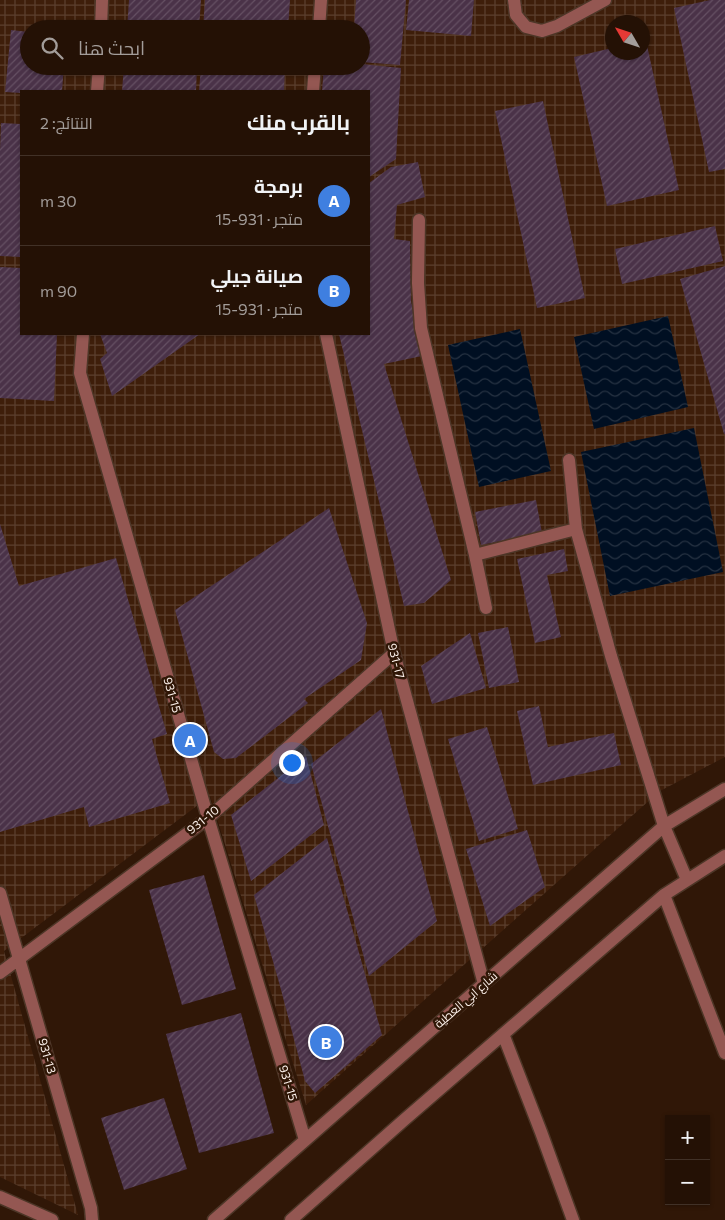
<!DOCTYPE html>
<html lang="ar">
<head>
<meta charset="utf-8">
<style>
  body { margin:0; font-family:Commissioner,Cairo,sans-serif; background:#2c1a0f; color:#f1f3f6; direction:rtl }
  .controls { position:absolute; right:15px; bottom:15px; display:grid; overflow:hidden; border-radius:0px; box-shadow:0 1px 4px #0004 }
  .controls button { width:45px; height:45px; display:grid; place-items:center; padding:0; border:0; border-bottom:1px solid #413127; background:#241105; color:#f1f3f6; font:25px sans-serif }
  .compass { position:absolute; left:605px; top:15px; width:45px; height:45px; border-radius:50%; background:#241105; box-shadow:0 1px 4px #0004; rotate:309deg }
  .you { position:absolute; left:291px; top:762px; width:18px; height:18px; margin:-12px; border:4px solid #fff; border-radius:50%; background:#1a73e8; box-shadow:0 0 0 8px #1a73e833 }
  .badge { display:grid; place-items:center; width:32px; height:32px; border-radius:50%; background:#f59b97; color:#fff; font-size:16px; font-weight:700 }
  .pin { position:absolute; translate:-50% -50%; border:2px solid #fff; box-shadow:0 1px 5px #0006 }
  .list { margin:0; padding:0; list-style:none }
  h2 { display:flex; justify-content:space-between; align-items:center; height:65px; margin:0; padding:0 20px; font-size:21px }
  h2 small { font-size:16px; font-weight:400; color:#a39d9a }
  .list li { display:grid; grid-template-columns:32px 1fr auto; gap:15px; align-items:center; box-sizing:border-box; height:90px; padding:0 20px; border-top:1px solid #413127 }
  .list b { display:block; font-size:19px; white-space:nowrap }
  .list p { margin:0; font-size:16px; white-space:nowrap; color:#a39d9a }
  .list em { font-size:16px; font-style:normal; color:#a39d9a }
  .icon { flex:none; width:28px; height:28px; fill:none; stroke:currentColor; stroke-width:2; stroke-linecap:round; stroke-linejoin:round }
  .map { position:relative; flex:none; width:725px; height:1220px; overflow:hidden; direction:ltr }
  .search { position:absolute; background:#241105; box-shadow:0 1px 4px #0004; left:20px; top:20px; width:350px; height:55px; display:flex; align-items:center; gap:12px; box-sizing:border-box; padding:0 18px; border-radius:28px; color:#a39d9a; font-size:19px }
  .panel { position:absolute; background:#241105; box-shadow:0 1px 4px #0004; left:20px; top:90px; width:350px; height:245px; border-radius:0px; direction:rtl }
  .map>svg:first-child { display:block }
  .industrial { fill:url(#industrial-grid); fill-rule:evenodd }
  .water { fill:url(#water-waves) }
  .building { fill:url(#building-hatch) }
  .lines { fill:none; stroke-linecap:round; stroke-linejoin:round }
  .minor-casing { stroke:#4d3627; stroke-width:15 }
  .minor { stroke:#945752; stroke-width:12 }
  .labels { text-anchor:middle; stroke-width:5; stroke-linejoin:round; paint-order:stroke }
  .street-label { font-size:12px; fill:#fdf2ec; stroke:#301707 }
</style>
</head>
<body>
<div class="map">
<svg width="725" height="1220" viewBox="0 0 725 1220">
  <defs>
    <pattern id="industrial-grid" width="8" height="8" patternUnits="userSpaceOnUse" patternTransform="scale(1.25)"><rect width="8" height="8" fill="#3e1e0a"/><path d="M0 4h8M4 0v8" fill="none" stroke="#5b3f2e"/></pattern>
    <pattern id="water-waves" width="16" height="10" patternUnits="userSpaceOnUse" patternTransform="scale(1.25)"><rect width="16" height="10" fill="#000f22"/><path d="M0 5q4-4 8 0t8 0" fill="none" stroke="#263242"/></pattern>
    <pattern id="building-hatch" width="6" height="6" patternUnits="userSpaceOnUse" patternTransform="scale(1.25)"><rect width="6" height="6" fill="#4a3248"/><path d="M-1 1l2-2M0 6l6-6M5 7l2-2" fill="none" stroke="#655063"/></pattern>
  </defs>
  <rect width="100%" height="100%" fill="#301707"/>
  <path class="industrial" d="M0,0H725V757L660,791L306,1105L210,796L4,951L78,1215L0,1177ZM612,22H642V52H612ZM29,29H361V66H29ZM21,91H369V334H21Z"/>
  <path class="water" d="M668,316L688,407L594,429L574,337Z
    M520,329L551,471L479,487L448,345Z
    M694,428L723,572L610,596L581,452Z"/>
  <path class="building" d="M129,0H201L199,29H127Z
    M205,0H290L288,29H203Z
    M356,0H406L400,65L361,62V29H354Z
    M409,0H474L471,36L406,30Z
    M710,0H725V169L709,172L674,8Z
    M11,30L29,32V66H64L62,91H21V93L5,92Z
    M646,41L679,190L607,206L574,57L612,48V52H642V42Z
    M361,64L401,68L396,159L369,177V91H322L324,66H361Z
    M124,66H197L196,91H122Z
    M201,66H285L284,91H199Z
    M543,101L585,298L537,308L495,111Z
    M1,123L21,124V257L0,256V151Z
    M418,162L425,197L397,205L394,239L410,241L411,301L422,356L384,364L451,580L424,603L404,606L339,334H369V183L391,167Z
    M715,226L723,261L622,284L615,249Z
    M725,266V434H724L680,279Z
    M0,267L21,268V334H57L54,401L0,398Z
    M100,334H200L112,396L100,359L107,353Z
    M536,500L542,533L481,545L475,512Z
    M329,508L367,623L361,660L304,699L308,703L236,758L223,759L214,752L175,610Z
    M0,524L19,586L116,558L167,734L152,739L170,803L89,827L84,807L0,832Z
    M564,549L568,571L547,575L561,637L535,643L517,559Z
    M508,627L519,682L489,688L478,633Z
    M470,633L486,688L432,704L421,666Z
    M539,706L548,747L614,733L621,765L533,785L517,711Z
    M381,709L437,921L369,976L311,764Z
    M487,727L518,829L479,841L448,739Z
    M306,756L324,825L251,881L231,815Z
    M527,830L545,887L490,926L466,849Z
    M327,838L382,1035L315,1093L305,1081L280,986L254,895Z
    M204,875L236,989L182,1005L149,890Z
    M241,1013L274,1133L199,1153L166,1034Z
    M164,1098L187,1169L124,1190L101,1118Z"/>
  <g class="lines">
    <defs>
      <path id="minor" d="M514,0L516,15L526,27L542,31L557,26L605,0
        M101,29L102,0
        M319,29L321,0
        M97,91L99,66
        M313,91L315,66
        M419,220L418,283L421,328L475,555L486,608
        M83,334L80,373L208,818L305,1140
        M326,334L394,653L484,984
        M569,460L576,529L611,656L664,826L687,880
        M475,555L576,529
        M0,893L91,1208L92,1220
        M664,895L725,1053
        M0,973L208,818L394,653
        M503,1034L541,1132L573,1220
        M0,1197L52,1220
        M214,1220L664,826L725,789
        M291,1220L404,1120L664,895L725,856"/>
    </defs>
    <use href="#minor" class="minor-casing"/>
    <use href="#minor" class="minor"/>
  </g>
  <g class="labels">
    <g class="street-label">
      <text transform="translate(396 661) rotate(76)" y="4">931-17</text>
      <text transform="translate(172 695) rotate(74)" y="4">931-15</text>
      <text transform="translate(203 820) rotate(-39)" y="4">931-10</text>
      <text transform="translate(466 1000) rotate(-41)" y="4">شارع ابي العطية</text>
      <text transform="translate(47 1056) rotate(74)" y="4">931-13</text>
      <text transform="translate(288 1083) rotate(73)" y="4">931-15</text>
    </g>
  </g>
</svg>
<div class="controls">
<button>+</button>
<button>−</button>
</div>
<svg class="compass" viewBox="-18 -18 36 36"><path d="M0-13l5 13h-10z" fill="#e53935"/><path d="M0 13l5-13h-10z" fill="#a39d9a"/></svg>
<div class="you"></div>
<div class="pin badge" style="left:190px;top:740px;background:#3f7fe0">A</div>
<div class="pin badge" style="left:326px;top:1042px;background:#3f7fe0">B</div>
<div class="search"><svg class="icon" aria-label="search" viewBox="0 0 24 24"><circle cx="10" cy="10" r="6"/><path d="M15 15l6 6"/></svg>ابحث هنا</div>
<section class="panel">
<h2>بالقرب منك<small>النتائج: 2</small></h2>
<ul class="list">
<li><span class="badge" style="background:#3f7fe0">A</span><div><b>برمجة</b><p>متجر · 931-15</p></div><em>30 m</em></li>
<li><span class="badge" style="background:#3f7fe0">B</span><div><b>صيانة جيلي</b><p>متجر · 931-15</p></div><em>90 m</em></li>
</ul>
</section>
</div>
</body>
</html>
